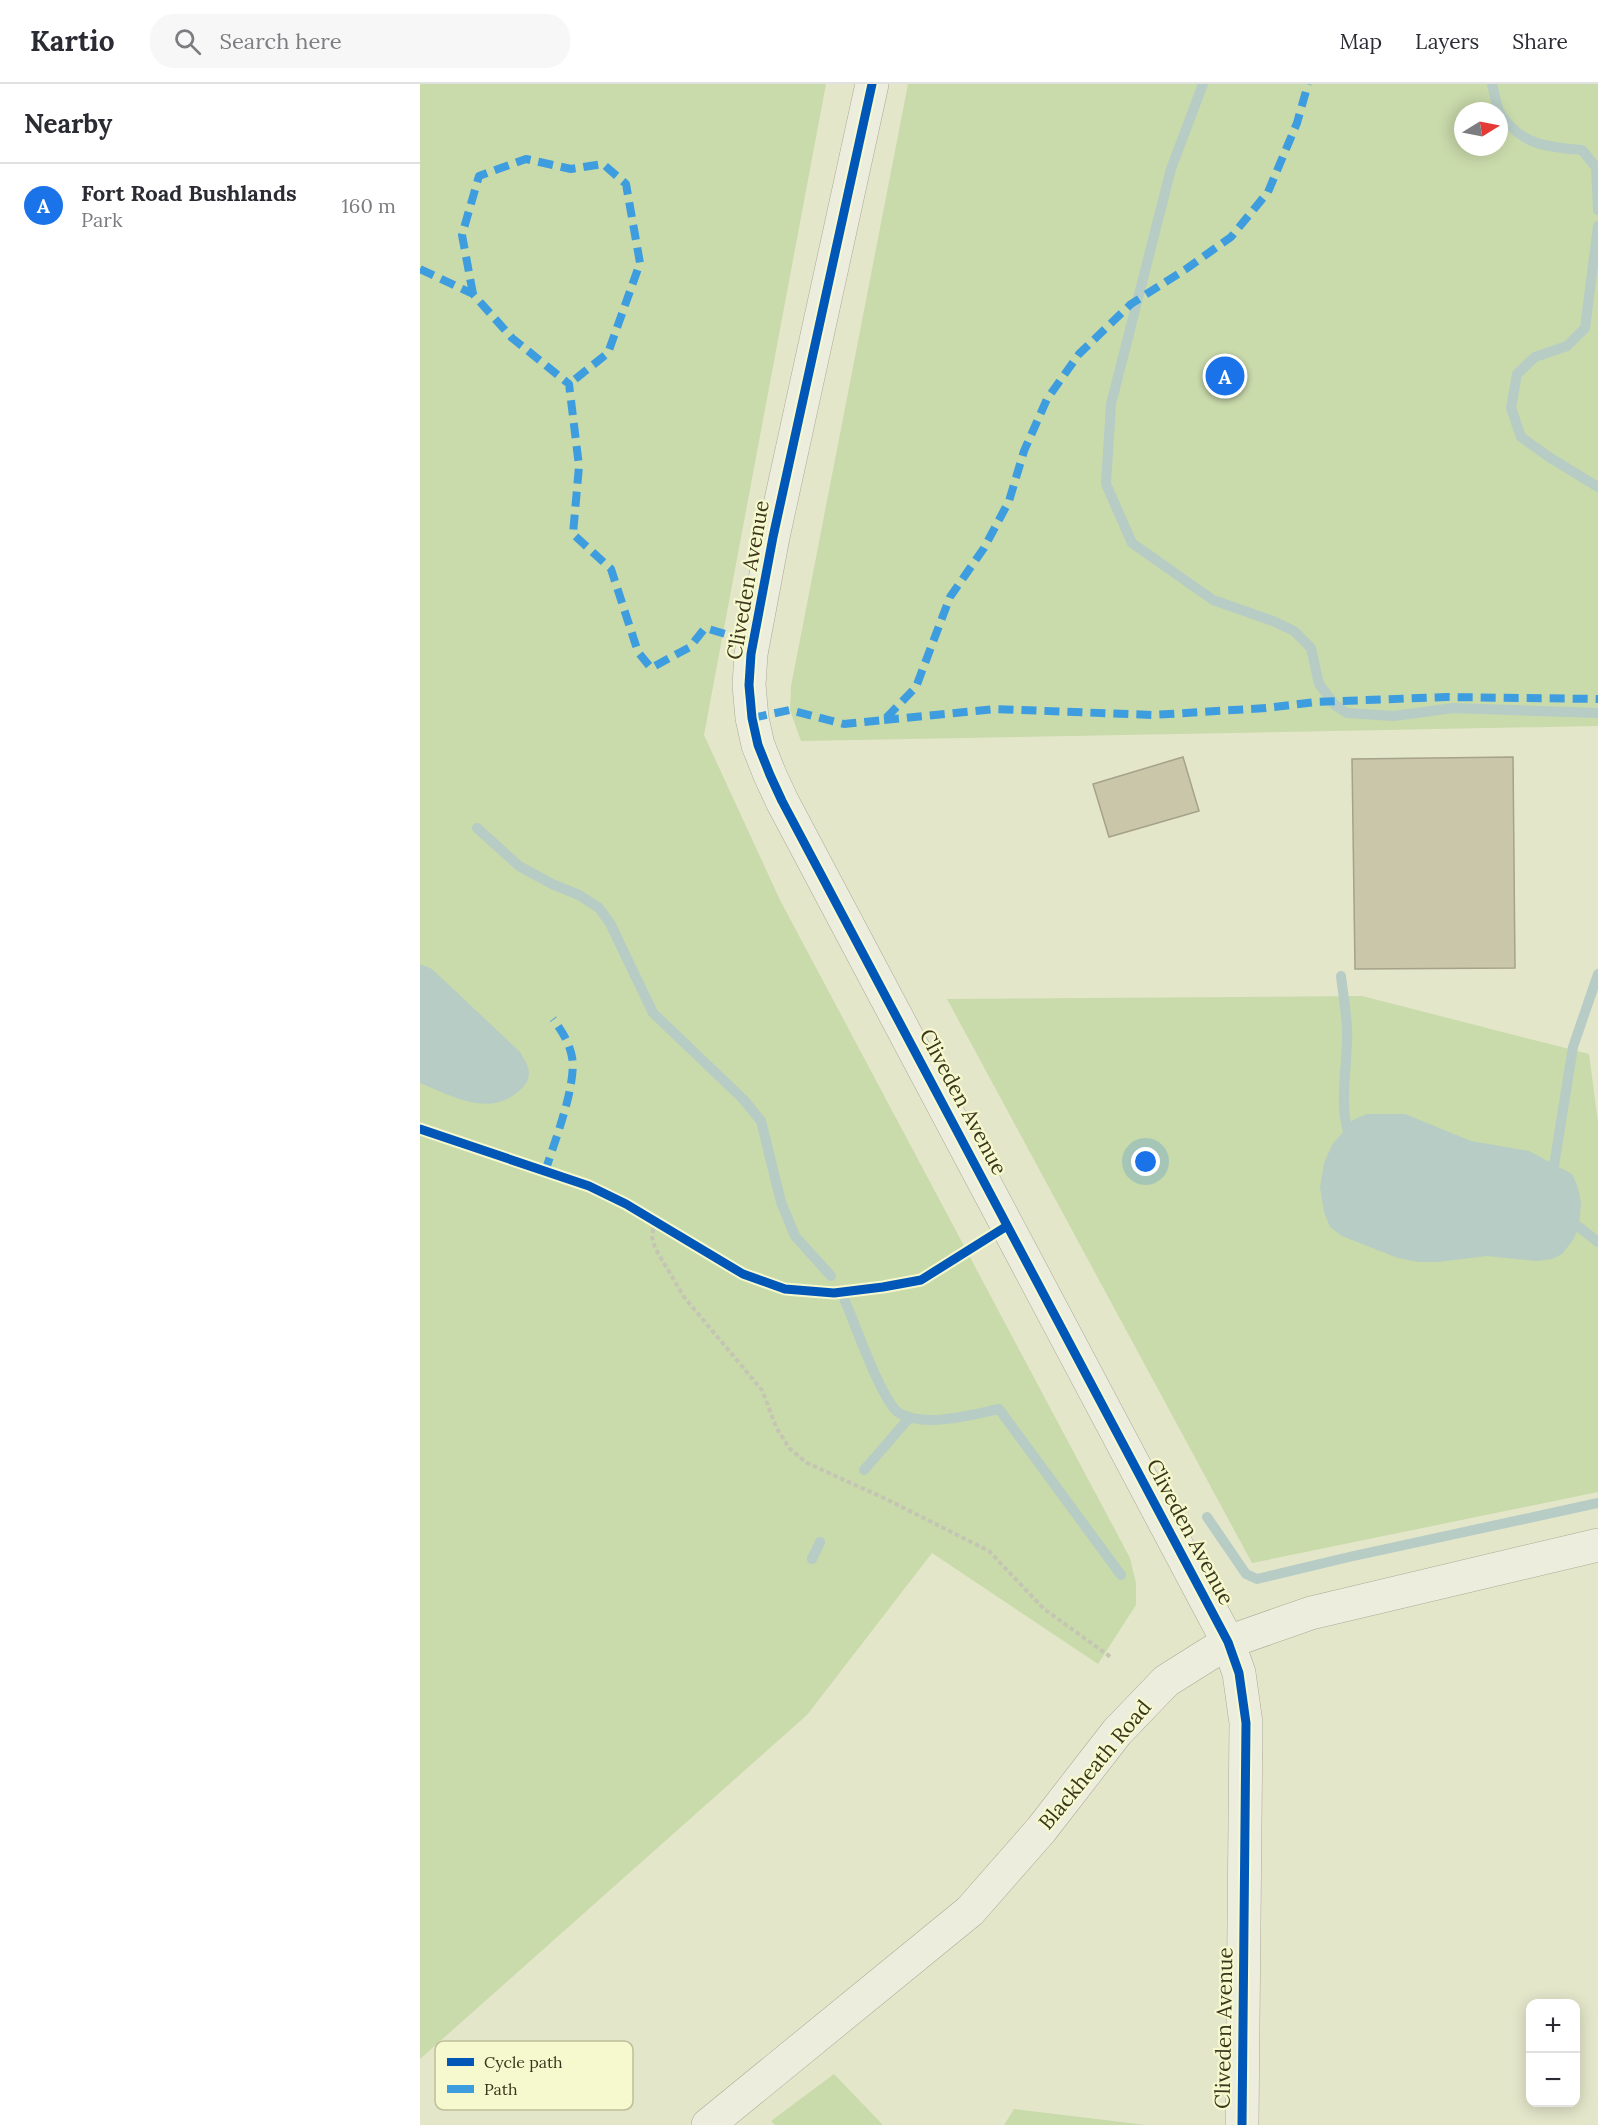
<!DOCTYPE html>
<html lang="en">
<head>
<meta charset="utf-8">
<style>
  body { margin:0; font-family:Lora,serif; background:#f7f7f7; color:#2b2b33 }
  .controls { position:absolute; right:18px; bottom:18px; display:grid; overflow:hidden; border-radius:12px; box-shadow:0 3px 15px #0003 }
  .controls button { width:54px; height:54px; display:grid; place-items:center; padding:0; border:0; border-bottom:2px solid #e1e1e2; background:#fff; color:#2b2b33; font:30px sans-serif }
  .compass { position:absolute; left:1034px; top:18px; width:54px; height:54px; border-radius:50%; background:#fff; box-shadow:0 3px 15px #0003; rotate:80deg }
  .you { position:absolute; left:726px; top:1078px; width:21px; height:21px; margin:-15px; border:4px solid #fff; border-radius:50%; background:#1a73e8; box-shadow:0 0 0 9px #1a73e833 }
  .badge { display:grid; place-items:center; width:39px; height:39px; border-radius:50%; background:#1a73e8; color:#fff; font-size:20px; font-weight:700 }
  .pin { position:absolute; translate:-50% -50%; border:3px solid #fff; box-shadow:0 2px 6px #0006 }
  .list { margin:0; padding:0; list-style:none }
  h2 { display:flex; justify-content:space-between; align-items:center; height:78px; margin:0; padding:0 24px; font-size:26px }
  h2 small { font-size:20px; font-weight:400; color:#7c7c81 }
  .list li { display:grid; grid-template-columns:39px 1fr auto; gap:18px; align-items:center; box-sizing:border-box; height:84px; padding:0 24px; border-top:2px solid #e1e1e2 }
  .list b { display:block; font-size:22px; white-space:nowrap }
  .list p { margin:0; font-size:20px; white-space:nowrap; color:#7c7c81 }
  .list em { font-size:20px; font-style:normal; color:#7c7c81 }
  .icon { flex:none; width:33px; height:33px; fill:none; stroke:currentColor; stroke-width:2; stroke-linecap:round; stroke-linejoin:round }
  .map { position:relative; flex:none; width:1178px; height:2041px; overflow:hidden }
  header { display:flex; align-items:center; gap:36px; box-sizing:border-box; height:84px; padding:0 30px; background:#fff; border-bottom:2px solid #e1e1e2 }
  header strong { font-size:28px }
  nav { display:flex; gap:33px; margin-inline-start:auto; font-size:21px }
  .search { width:420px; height:54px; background:#f7f7f7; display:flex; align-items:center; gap:15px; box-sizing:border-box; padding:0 21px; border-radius:24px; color:#7c7c81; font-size:22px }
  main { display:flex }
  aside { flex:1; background:#fff }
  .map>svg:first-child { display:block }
  .green { fill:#c9daab; fill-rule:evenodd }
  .water { fill:#b6ccc5 }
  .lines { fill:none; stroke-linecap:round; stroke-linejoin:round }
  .stream { stroke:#b6ccc5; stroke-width:10 }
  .building { fill:#c9c6aa; stroke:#a5a289; stroke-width:1.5 }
  .street-casing { stroke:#aaaa94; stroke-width:34 }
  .path { stroke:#c5c5b3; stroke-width:4; stroke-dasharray:4.5 3; stroke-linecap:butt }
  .street { stroke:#eceddd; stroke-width:33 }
  .quiet { stroke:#3e9ddf; stroke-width:8; stroke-dasharray:15 8; stroke-linecap:butt }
  .cycleway-casing { stroke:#f6f9ce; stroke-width:13 }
  .cycleway { stroke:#0057b8; stroke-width:9 }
  .labels { text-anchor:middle; stroke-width:4.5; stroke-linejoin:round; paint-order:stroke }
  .street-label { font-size:21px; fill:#3a351b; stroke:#f6f9ce }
  .key { fill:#f6f9ce; stroke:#bebe98; stroke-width:1.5 }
  .key-label { font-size:16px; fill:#3a351b }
</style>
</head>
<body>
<header>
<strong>Kartio</strong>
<div class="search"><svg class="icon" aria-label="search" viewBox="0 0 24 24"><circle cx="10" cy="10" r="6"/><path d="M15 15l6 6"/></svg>Search here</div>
<nav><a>Map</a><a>Layers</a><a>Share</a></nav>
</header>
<main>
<aside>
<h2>Nearby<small></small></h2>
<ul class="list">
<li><span class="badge">A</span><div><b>Fort Road Bushlands</b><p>Park</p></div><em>160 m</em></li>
</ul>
</aside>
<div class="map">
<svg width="1178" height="2041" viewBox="0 0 1178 2041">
  <rect width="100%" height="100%" fill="#e4e6ca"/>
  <path class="green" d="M0,0H406L284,651L360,816L710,1474L716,1499V1521L678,1580L512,1469L387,1631L0,1975Z
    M488,0H1178V642L381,657L370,626L371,602ZM1043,27H1079V63H1043Z
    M942,912L1169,970L1178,1038V1408L832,1479L527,915Z
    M414,1990L463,2041H355L351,2037Z
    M594,2025L726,2041H584Z"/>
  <path class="water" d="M0,880L12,885L100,968C107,980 114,990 104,1002C73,1036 34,1013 0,999Z
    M947,1030H985L1051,1057L1109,1067L1152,1090L1157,1101L1161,1118L1159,1143L1153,1156L1142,1170L1132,1175L1117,1177L1067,1172L1017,1178H999L978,1174L922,1152L910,1143L904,1128L900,1103L904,1079L912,1061L933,1036Z"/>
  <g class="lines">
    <path class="stream" d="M783,0L751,85L691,320L686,400L712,459L793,516L853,537L874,547L891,564L899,600L915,621L927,629L974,632L1033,624L1178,629
      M1072,0C1075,10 1076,24 1082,32C1103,62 1129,63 1162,66L1176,83L1178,126
      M1178,142L1165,244L1147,262L1115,273L1097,290L1091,324L1101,353L1129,373L1178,403
      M57,744L99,782L132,800L159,811L179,824L190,839L233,929L323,1015L341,1037L361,1118L375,1152L411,1192
      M921,892C923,909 926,927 927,944C929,977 916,1026 932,1057
      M1132,1094L1153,963L1178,890
      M1148,1140L1159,1143L1178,1158
      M425,1217C435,1240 462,1318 479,1329C504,1344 552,1331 579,1325L701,1491
      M444,1386L490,1333
      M787,1433L826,1490L837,1495L929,1473L1178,1419
      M392,1475L400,1458"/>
  </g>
  <path class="building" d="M763,673L779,727L689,753L673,700Z
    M1093,673L1095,884L935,885L932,675Z"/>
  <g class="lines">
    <defs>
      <path id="street" d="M452,0L353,453L331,570L329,601L332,634L338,661L350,691L362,717L808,1558L819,1589L826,1639L822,2041
        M288,2041L550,1827L621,1746L697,1648L746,1597L808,1558L891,1529L1178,1461"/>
    </defs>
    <use href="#street" class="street-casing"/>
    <path class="path" d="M234,1137L232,1153L235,1164L264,1213L342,1306L356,1343L369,1364L387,1379L466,1415L569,1467L624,1525L692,1574"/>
    <use href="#street" class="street"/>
    <path class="quiet" d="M0,185L53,210L92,254L149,300L159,382L153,450L191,485L218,568L231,584L270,563L285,544L333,558
      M53,210L42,151L59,92L106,75L151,85L183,80L206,100L220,179L188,269L149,300
      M332,634L370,626L424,640L464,636L496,603L530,513L564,464L589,417L604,367L627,315L659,270L711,220L766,185L811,153L848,108L877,39L888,0
      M464,636L575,625L733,631L846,624L896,618L1026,613L1178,615
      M125,1088C134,1059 157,1001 152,973C149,958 142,947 133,935"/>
    <defs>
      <path id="cycleway" d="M452,0L353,453L331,570L329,601L332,634L338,661L350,691L362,717L808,1558L819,1589L826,1639L822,2041
        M0,1045L169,1102L206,1120L323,1190L365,1205L414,1209L463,1203L501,1196L587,1142"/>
    </defs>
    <use href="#cycleway" class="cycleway-casing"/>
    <use href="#cycleway" class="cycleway"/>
  </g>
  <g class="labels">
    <g class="street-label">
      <text transform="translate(328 496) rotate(-80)" y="7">Cliveden Avenue</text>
      <text transform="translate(543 1018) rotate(62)" y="7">Cliveden Avenue</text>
      <text transform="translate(770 1448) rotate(62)" y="7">Cliveden Avenue</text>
      <text transform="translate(675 1681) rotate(-50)" y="7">Blackheath Road</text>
      <text transform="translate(804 1944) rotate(-89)" y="7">Cliveden Avenue</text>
    </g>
  </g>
  <rect x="15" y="1957" width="198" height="69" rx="9" class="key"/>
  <rect x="27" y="1974" width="27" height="8" fill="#0057b8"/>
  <rect x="27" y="2001" width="27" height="8" fill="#3e9ddf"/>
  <g class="key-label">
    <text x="64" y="1984">Cycle path</text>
    <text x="64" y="2011">Path</text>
  </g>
</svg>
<div class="controls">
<button>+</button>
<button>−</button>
</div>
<svg class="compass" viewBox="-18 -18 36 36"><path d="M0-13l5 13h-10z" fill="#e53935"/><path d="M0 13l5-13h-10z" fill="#7c7c81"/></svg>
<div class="you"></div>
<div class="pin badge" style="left:805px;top:292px">A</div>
</div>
</main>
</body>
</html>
